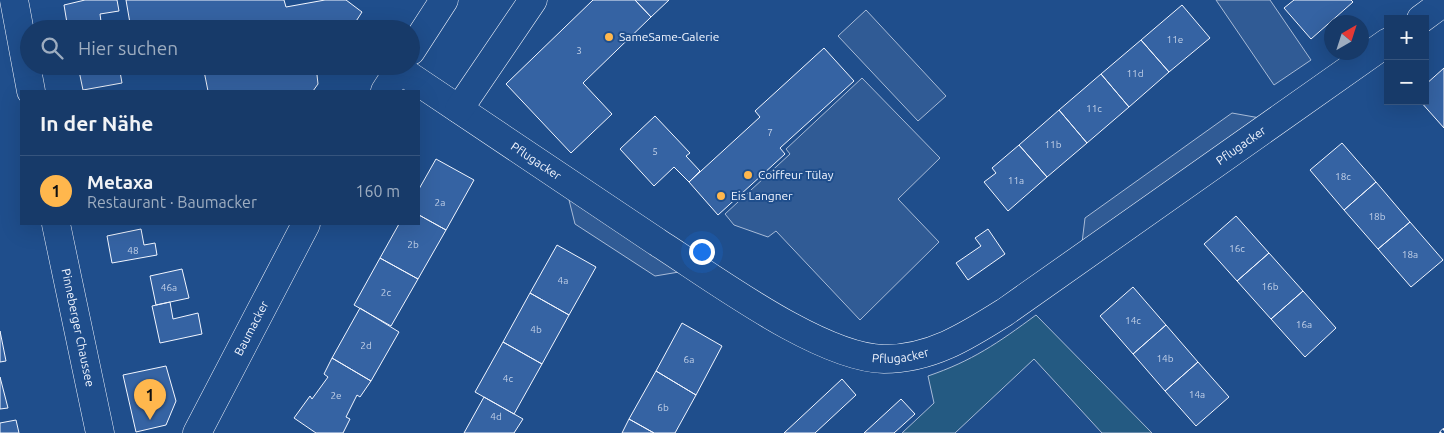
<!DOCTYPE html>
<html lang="de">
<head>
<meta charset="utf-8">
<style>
  body { margin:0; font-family:Ubuntu,sans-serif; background:#244571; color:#f1f3f6 }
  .controls { position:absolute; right:15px; top:15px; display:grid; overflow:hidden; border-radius:0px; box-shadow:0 5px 20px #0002 }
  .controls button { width:45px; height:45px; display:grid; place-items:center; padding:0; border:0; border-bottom:1px solid #36547d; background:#173a69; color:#f1f3f6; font:25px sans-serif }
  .compass { position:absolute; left:1324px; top:15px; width:45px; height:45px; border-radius:50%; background:#173a69; box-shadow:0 5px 20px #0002; rotate:39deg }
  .you { position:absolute; left:701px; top:251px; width:18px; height:18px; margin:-12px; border:4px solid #fff; border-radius:50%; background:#1a73e8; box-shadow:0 0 0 8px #1a73e833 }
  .badge { display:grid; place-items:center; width:32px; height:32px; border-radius:50%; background:#ffb74d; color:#111; font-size:16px; font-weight:700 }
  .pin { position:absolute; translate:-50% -41px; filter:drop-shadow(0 1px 2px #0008) }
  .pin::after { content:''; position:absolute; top:26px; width:18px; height:15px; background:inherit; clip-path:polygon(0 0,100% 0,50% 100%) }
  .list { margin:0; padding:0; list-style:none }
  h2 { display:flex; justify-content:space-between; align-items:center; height:65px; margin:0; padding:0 20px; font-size:21px }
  h2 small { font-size:16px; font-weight:400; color:#9eadc0 }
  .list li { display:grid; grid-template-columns:32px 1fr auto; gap:15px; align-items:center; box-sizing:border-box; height:70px; padding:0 20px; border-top:1px solid #36547d }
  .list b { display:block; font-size:19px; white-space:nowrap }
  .list p { margin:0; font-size:16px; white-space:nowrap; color:#9eadc0 }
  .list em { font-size:16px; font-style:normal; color:#9eadc0 }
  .icon { flex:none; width:28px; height:28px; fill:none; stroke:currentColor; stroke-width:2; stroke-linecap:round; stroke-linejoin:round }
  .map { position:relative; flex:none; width:1444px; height:433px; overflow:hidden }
  .search { position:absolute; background:#173a69; box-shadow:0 5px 20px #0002; left:20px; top:20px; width:400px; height:55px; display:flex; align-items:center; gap:12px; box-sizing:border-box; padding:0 18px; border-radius:28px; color:#9eadc0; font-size:19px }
  .panel { position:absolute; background:#173a69; box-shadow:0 5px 20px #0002; left:20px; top:90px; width:400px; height:135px; border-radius:0px }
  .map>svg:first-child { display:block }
  .green { fill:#245a82; stroke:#a8bbd7 }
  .parking { fill:#305b95; stroke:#a8bbd7 }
  .building { fill:#3563a3; stroke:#f2f6ff }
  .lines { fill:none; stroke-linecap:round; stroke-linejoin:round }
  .minor-casing { stroke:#f2f6ff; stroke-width:29 }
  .major-casing { stroke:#f2f6ff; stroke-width:29 }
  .minor { stroke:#1f4e8c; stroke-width:28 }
  .major { stroke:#1f4e8c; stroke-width:28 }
  .rail-casing { stroke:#f2f6ff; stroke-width:5.5 }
  .rail { stroke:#1f4e8c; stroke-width:4; stroke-dasharray:11; stroke-linecap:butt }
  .poi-dot { fill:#ffb74d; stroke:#1f4e8c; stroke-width:2 }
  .labels { text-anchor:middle; stroke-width:4; stroke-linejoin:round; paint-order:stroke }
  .number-label { font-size:10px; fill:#c3d1e8 }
  .poi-label { font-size:12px; fill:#f2f6ff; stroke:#1f4e8c; text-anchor:start }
  .street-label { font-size:12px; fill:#f2f6ff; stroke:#1f4e8c }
</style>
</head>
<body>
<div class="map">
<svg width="1444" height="433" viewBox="0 0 1444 433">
  <rect width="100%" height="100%" fill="#1f4e8c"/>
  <path class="green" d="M1036,315L1152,433H1102L1034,359L955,433H902L934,403L928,376C972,361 998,343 1036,315Z"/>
  <path class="parking" d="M1216,0H1270L1311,60L1274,85Z
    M866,10L946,96L918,121L838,36Z
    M862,78L940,158L898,199L939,242L860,320L776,231L768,237L734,225L725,214L790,154L786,149Z
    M1232,113L1260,118L1082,243L1085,218Z
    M568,196L685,271L655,276L575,224Z"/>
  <path class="building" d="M85,0H117L119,11L100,14L102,29H68L64,5Z
    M126,0H284L286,7L325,0H346L362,12L351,29H312L311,23L293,27L294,29H196V23L165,29H131Z
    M593,0H635L651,17L583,83L612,114L571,153L506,84Z
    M635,0H669L651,17Z
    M1294,0H1351L1353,2L1311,39L1284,8Z
    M1182,5L1210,38L1169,72L1141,40Z
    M1141,40L1169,72L1129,107L1101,74Z
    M824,48L854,81L780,148L785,154L718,215L689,182L760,117L755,111Z
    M78,66H119L122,83L83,90Z
    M203,66H316L318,84L313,91H208Z
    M1444,68V128L1420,101H1425V85Z
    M1101,74L1129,107L1087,143L1059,110Z
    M1059,110L1087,143L1047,177L1019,145Z
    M655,116L690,153L686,156L700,171L689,182L674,167L654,186L620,149Z
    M1342,143L1376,182L1344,210L1310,170Z
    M1019,145L1047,177L1008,211L984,182L996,173L992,168Z
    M436,159L474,180L446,230L419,215V189Z
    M1376,182L1410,222L1378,249L1344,210Z
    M419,215L446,230L418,279L380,258L399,224H419Z
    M1236,216L1269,253L1237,281L1204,244Z
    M1410,222L1443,260L1411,287L1378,249Z
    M141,229L144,245L155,243L157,255L112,263L107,236Z
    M988,229L1005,254L968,280L956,263L981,246L975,238Z
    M557,245L596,267L569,315L530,293Z
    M1269,253L1303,291L1271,319L1237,281Z
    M380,258L418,279L391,326L354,305Z
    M182,269L189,298L156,305L150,276Z
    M1133,287L1166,325L1133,354L1100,316Z
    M1303,291L1336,328L1305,357L1271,319Z
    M530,293L569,315L542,364L503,342Z
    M170,302L173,319L198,313L202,334L160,343L152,306Z
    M360,308L399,332L371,381L332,358Z
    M682,323L722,346L696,395L656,371Z
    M1166,325L1198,362L1165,391L1133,354Z
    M0,331L6,361L0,362Z
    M503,342L542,364L514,414L475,392Z
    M332,358L371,381L360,397L357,395L346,417L350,419L343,433H316L294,418L310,396L312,399L328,377L324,374Z
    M1198,362L1229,397L1196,426L1165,391Z
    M166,366L176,401L166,425L136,432L123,375Z
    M656,371L696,395L675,433H654L629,419Z
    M0,377L8,408L0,409Z
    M842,379L856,395L815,433H784Z
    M484,397L523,419L514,433H464Z
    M901,399L915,414L894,433H864Z
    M629,419L654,433H622Z
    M16,420L19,433H0V423Z"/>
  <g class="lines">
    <defs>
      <g id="minor">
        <path d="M1421,19L1444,2"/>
        <path d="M411,51L444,0"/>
        <path id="s1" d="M399,69C485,127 571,185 657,242C712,277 820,358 884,359C931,359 967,336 1005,312L1388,42"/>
        <path d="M385,91L401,66"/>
        <path d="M459,109L533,0"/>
        <path id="s2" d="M197,433L306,224"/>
      </g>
      <g id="major">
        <path d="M14,0L31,91"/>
        <path id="s3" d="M56,224L100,433"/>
      </g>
    </defs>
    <use href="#minor" class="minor-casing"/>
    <use href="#major" class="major-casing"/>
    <use href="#minor" class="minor"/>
    <use href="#major" class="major"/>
    <defs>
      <path id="rail" d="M1442,433L1444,431"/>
    </defs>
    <use href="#rail" class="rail-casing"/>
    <use href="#rail" class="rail"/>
  </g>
  <g class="poi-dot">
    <circle cx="609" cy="37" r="5"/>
    <circle cx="748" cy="175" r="5"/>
    <circle cx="721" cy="196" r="5"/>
  </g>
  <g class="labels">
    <g class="number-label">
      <text x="1175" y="43">11e</text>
      <text x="579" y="54">3</text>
      <text x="1135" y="77">11d</text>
      <text x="1094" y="112">11c</text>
      <text x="770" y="136">7</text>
      <text x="1053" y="148">11b</text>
      <text x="655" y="155">5</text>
      <text x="1343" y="180">18c</text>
      <text x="1016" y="184">11a</text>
      <text x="440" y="206">2a</text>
      <text x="1377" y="220">18b</text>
      <text x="413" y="248">2b</text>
      <text x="1237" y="252">16c</text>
      <text x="133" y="254">48</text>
      <text x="1410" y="258">18a</text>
      <text x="563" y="284">4a</text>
      <text x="1270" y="290">16b</text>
      <text x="169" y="291">46a</text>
      <text x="386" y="296">2c</text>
      <text x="1133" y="324">14c</text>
      <text x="1304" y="328">16a</text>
      <text x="536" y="333">4b</text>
      <text x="366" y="349">2d</text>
      <text x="1165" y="362">14b</text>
      <text x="689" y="363">6a</text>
      <text x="508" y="382">4c</text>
      <text x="1197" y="398">14a</text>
      <text x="336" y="399">2e</text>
      <text x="663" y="411">6b</text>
      <text x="496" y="420">4d</text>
    </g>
    <g class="poi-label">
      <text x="619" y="41">SameSame-Galerie</text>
      <text x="758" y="179">Coiffeur Tülay</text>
      <text x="731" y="200">Eis Langner</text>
    </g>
    <g class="street-label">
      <text dy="4" stroke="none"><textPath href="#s1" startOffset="989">Pflugacker</textPath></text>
      <text dy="4" stroke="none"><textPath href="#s1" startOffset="165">Pflugacker</textPath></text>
      <text dy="4" stroke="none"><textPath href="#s3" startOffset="106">Pinneberger Chaussee</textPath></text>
      <text dy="4" stroke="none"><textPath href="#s2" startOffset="118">Baumacker</textPath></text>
      <text dy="4" stroke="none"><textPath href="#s1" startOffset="585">Pflugacker</textPath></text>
    </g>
  </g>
</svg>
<div class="controls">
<button>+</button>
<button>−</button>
</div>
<svg class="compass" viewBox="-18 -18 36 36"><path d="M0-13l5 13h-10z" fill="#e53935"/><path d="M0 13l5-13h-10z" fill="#9eadc0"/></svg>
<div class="you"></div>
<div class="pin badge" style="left:150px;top:420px">1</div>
<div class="search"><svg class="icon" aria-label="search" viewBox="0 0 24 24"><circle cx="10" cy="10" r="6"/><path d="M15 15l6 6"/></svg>Hier suchen</div>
<section class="panel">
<h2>In der Nähe<small></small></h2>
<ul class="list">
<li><span class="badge">1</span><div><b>Metaxa</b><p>Restaurant · Baumacker</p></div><em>160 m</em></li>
</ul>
</section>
</div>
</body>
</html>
